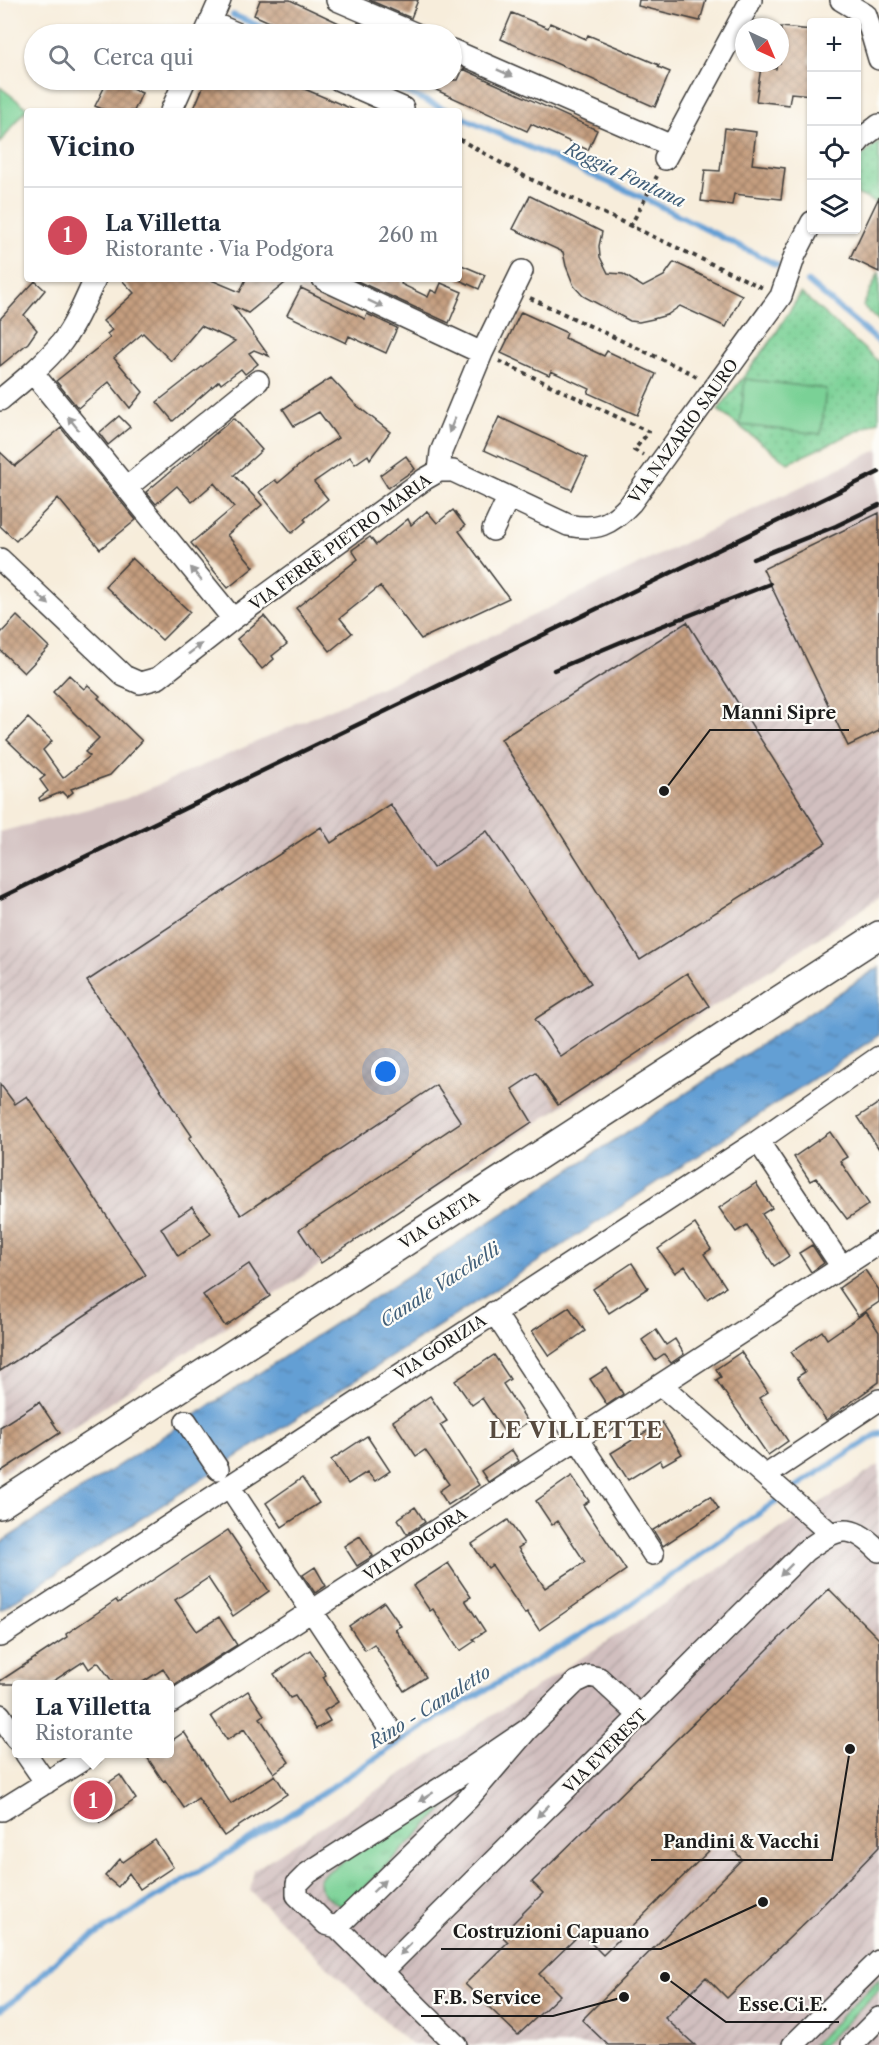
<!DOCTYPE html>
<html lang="it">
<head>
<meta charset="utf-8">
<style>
  body { margin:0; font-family:"Libre Caslon Text",serif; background:#f2f2f3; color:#1f2937 }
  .controls { position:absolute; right:18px; top:18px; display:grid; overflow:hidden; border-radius:6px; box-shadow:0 2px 4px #0004 }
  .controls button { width:54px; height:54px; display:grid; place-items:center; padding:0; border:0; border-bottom:2px solid #e0e1e3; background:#fff; color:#1f2937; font:30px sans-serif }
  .compass { position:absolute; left:735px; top:18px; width:54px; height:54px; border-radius:50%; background:#fff; box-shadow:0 2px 4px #0004; rotate:136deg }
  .you { position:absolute; left:386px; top:1072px; width:21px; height:21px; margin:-15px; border:4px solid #fff; border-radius:50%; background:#1a73e8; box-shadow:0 0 0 9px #1a73e833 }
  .badge { display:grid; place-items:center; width:39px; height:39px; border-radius:50%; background:#d1495b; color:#fff; font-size:20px; font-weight:700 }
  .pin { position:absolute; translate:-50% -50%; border:3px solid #fff; box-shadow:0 2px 6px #0006 }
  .popup { position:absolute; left:12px; top:1680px; width:162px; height:78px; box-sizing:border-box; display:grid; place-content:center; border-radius:6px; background:#fff; filter:drop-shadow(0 2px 4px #0005); font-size:20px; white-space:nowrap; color:#747a83 }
  .popup b { font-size:22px; color:#1f2937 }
  .popup::after { content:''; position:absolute; left:50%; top:100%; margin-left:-12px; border:12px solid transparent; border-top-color:#fff }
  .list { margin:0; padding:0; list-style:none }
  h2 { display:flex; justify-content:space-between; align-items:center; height:78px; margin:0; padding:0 24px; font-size:26px }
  h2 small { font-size:20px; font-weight:400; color:#747a83 }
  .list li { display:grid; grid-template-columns:39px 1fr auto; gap:18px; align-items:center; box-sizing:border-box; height:96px; padding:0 24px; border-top:2px solid #e0e1e3 }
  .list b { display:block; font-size:22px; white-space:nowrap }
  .list p { margin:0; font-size:20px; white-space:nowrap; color:#747a83 }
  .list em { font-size:20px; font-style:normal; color:#747a83 }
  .icon { flex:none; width:33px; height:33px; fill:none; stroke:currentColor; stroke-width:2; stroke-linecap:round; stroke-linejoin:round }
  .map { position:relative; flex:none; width:879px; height:2045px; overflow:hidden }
  .search { position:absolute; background:#fff; box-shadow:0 2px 4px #0004; left:24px; top:24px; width:438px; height:66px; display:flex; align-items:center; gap:15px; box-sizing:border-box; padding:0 21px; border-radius:33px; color:#747a83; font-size:22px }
  .panel { position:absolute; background:#fff; box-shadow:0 2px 4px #0004; left:24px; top:108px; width:438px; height:174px; border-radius:6px }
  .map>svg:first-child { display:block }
  .industrial { fill:url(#industrial-furrows) }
  .railway { fill:#d1bfbf }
  .grass { fill:url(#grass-tufts); stroke:#4b7659; stroke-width:1.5 }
  .park { fill:url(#park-dots); stroke:#4b7659; stroke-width:1.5 }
  .garden { fill:#7ad196; stroke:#4b7659; stroke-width:1.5 }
  .water { fill:url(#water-ripples); stroke:#405e78; stroke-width:1.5 }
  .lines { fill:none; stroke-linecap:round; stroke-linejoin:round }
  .stream { stroke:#649fd4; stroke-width:6 }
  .building { fill:url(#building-cross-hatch) }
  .minor-casing { stroke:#3d3b39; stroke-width:24 }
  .major-casing { stroke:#3d3b39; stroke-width:30 }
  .path { stroke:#3d3b39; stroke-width:4; stroke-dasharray:4.5 4.5; stroke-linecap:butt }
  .minor { stroke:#fff; stroke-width:21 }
  .major { stroke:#fff; stroke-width:27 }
  .rail { stroke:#1c1c1c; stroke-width:4.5 }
  .oneway { fill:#999 }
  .labels { text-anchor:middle; stroke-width:4.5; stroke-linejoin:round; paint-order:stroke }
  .street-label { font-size:16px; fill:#1c1c1c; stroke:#fdfcf7 }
  .water-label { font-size:18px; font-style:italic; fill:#405e78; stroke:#fdfcf7 }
  .district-label { font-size:22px; font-weight:bold; letter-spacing:1.5px; fill:#574a3f; stroke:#fdfcf7 }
  .leader { fill:none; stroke:#1c1c1c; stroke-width:2 }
  .callout-dot { fill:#1c1c1c; stroke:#fdfcf7; stroke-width:2 }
  .callout-label { font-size:18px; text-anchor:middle; font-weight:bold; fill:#1c1c1c; stroke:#fdfcf7; stroke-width:4.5; stroke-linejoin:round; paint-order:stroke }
</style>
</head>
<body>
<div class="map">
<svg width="879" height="2045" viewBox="0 0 879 2045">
  <defs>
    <pattern id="industrial-furrows" width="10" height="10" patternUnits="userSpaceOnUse" patternTransform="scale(1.5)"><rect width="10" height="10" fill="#d1bfbf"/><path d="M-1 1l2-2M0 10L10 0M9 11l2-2" fill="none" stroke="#b3a4a4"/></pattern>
    <pattern id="grass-tufts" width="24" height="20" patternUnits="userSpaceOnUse" patternTransform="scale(1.5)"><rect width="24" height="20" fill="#7ad196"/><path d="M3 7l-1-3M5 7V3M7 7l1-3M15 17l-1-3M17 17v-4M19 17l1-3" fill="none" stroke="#69b381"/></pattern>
    <pattern id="park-dots" width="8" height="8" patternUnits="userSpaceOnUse" patternTransform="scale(1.5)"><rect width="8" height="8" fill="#7ad196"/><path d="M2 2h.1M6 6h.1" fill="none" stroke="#69b381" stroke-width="1.8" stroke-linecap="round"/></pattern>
    <pattern id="water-ripples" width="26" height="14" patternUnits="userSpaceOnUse" patternTransform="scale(1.5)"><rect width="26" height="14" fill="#649fd4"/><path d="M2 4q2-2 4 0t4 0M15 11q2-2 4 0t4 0" fill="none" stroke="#5281ab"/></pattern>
    <pattern id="building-cross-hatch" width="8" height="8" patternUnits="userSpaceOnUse" patternTransform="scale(1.5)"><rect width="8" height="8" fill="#c59e7f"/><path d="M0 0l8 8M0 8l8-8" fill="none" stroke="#9f8067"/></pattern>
  </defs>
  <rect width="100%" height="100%" fill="#fdfcf7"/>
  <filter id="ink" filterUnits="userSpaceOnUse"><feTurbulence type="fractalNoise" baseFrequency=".0167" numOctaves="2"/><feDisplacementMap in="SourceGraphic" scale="12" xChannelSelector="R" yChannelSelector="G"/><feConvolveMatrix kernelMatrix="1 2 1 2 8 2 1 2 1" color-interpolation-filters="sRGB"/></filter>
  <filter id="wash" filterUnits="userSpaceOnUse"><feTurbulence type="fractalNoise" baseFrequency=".008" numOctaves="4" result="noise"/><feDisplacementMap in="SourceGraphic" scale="24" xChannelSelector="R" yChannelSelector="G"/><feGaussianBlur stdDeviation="1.35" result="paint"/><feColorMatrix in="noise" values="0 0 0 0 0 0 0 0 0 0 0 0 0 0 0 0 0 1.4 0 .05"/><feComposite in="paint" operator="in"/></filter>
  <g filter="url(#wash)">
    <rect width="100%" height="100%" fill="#f7eddb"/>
    <path class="industrial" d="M879,513V898L0,1475V952L630,647L670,630L667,618Z
      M879,1465V2045H411L312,1952L250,1891L254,1870Z"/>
    <path class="railway" d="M879,449V513L667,618L670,629L630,647L0,954V832L125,799L220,758L424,668Z"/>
    <path class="grass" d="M448,1795L452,1797V1801L345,1906C336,1906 319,1893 319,1882C319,1878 322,1876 325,1873Z
      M879,1979V1990L823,2045H812Z"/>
    <path class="park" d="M879,142V204L857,194L856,161Z
      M879,272V321L863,306Z
      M801,293L879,362V421L788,463L718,410L771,341Z"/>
    <path class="garden" d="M0,87L27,108L0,143Z
      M745,379L826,389L821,434L740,425Z"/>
    <path class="water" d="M879,967V1035L533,1265L0,1610V1543Z"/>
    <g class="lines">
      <path class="stream" d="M233,15L278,34
        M378,80L449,111
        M459,116L648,200L777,265
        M808,282L879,342
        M0,2010L21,1995L61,1956L282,1820L430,1722L618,1613L802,1483L879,1433"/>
    </g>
    <g id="blocks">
      <path class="building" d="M260,0H290L354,30L358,23L385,34H296L254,15Z
        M369,0H418L411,18Z
        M639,0H706L700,21L638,6Z
        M512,13L548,28L550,23L586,39L588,35L659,65L658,67L670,72L655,107L501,39Z
        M781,27L812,30L810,63H812V95L791,93L789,105L756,101L761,67L776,69L777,63H780Z
        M463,69L597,130L588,150L531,124L527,131L414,80H458Z
        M108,80H132L129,88L142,93L134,111H107L95,106Z
        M206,80H283L357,111H193Z
        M725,128L756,132L752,164L785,168L781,199L734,194L732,205L701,201L705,170L720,171Z
        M530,196L602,232L599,246L600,257L608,273L623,274L643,287L664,276L674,262L742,295L726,327L680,306L667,315L653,319L639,322L630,321L583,296L574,286L566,266L563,252L513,229Z
        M879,197V272L850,258Z
        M459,264L485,275L479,289L459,280Z
        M121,279H209L240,292L246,279H290L248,313L233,306L269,356L254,350L249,353L258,364L245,374L241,369L221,384L219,381L173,421L157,402L235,341L201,326L171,361L143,333L114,358L143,392L130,408L109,382L78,408L56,381L110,338L107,334L112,330L103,321L134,293Z
        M353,279H403L401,284L428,297L431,290L437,293L441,283L462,292L449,323Z
        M35,281L45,290L24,315L37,330L28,343L0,366V319Z
        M301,288L365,319L367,314L397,328L386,353L349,336L346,343L287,315Z
        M521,312L567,333L565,338L604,356L607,351L656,374L637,415L588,393L590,389L551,371L549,375L501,353Z
        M331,378L355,404L390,432L370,459L368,455L355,464L350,457L314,482L328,499L304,519L306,521L292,533L259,492L275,480L278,483L313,454L338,438L319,412L294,426L283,409Z
        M119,416L130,427L108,445L99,433Z
        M499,417L587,458L572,490L484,450Z
        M234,418L262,450L234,475L262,505L227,535L254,567L228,588L191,543L234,507L214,483L192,502L177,486L156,504L146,492Z
        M61,428L136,520L100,549L58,498L16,541L0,526V452L15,466Z
        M406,456L415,469L388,488L380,475Z
        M453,510L465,526L459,531L509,598L421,639L380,586L340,618L352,633L330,651L296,608L358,559L352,550L370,537L376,545L408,519L411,525L427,511L437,523Z
        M879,513V731L848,746L763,569Z
        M132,558L190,612L162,640L105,586Z
        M17,616L49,647L24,673L0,650V634Z
        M264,616L287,644L272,656L274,659L262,669L237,639Z
        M687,622L826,843L640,960L501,739Z
        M69,675L84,689L88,685L100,696L98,698L142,741L110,775L71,789L73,792L67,797L62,792L40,801L39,798L48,791L40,780L45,776L7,740L28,718L52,741L43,750L63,778L90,756L85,752L99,738L53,692Z
        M390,804L433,868L487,831L591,983L535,1019L561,1057L687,973L709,1006L558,1105L536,1073L512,1089L532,1122L321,1263L299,1230L461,1122L436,1085L241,1215L189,1138L192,1136L87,981L321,827L331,843Z
        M0,1084L15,1104L27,1096L146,1275L0,1371Z
        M879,1103V1149L858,1117Z
        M830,1132L847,1157L840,1161L869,1204L847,1219L816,1178L810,1181L794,1157Z
        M756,1183L772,1208L762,1214L789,1256L774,1266L747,1225L736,1232L719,1208Z
        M192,1207L211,1234L178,1256L161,1228Z
        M695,1224L711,1249L704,1254L726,1287L707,1299L685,1266L675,1273L658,1249Z
        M812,1245L824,1263L811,1272L799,1253Z
        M632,1263L648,1288L609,1313L593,1289Z
        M249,1264L270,1296L225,1326L203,1295Z
        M865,1270L879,1290V1302L858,1316L839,1288Z
        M569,1307L585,1331L549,1356L532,1331Z
        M866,1312L879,1332V1382L826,1420L797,1377L805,1372L791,1352L822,1331L827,1339Z
        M656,1330L666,1345L675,1339L684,1354L671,1363L664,1354L655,1360L642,1340Z
        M741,1352L768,1392L759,1398L788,1441L768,1455L716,1380L721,1377L716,1369Z
        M494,1355L510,1379L503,1384L528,1422L507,1436L482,1398L472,1405L455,1381Z
        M607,1368L623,1394L607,1405L590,1379Z
        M430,1396L447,1421L440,1425L479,1485L448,1505L439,1491L449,1484L425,1450L416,1456L393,1421Z
        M39,1402L60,1433L0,1472V1427Z
        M662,1422L682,1454L663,1465L660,1460L628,1480L611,1453Z
        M367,1436L390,1471L375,1481L367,1472L348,1484L331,1460Z
        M512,1450L519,1461L488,1482L481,1471Z
        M572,1476L589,1501L583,1505L626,1570L539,1630L527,1612L525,1614L492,1565L488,1568L472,1544L508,1520L524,1544L518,1548L545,1588L585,1562L558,1521L552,1525L536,1501Z
        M302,1478L319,1503L282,1527L266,1503Z
        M710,1496L719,1509L663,1546L653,1530Z
        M415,1507L425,1522L407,1534L398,1519Z
        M228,1530L269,1591L233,1616L208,1578L175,1600L197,1631L219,1617L237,1645L174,1685L163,1669L140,1684H114L98,1662L89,1669L84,1661L49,1684H0V1681L67,1637L66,1634L116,1600L118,1603Z
        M360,1536L373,1556L357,1566L344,1546Z
        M448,1563L471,1597L465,1600L485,1631L473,1639L475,1641L460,1651L433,1609L430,1611L413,1586Z
        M315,1567L326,1586L315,1593L303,1575Z
        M829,1589L879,1639V1847L816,1912L727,1998L706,1977L665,2018L695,2045H608L582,2020L742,1859L722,1838L603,1955L581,1933L539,1974L560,1995L518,2035L465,1984L508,1942L501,1935L543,1893L532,1882Z
        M384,1602L401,1626L395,1629L426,1677L404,1691L374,1644L365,1650L349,1626Z
        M310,1650L326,1675L323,1677L338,1702L324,1711L330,1721L316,1729L295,1696L290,1698L274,1674Z
        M248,1691L264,1715L260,1718L289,1762L274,1773L244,1729L227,1740L211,1716Z
        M184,1732L231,1804L275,1775L287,1794L224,1836L198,1798L184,1808L165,1780L163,1781L145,1754H170V1742Z
        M120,1775L136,1799L100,1823L84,1799Z
        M155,1840L173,1867L140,1889L129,1873L118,1887L105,1876L120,1859L123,1862Z"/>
    </g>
  </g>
  <g filter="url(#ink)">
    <use href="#blocks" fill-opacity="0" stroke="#3d3b39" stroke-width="1.5"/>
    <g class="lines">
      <defs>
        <path id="minor" d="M337,0L416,34
          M841,0L866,15L879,59
          M210,22L238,34
          M205,34L220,0
          M452,50L672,146
          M339,80L403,108
          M171,111L185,80
          M856,145L861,139L879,125
          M665,159L751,0
          M323,279L482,353L441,452L439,471
          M482,353L522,271
          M33,373L233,619
          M0,400C22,382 44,364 62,342C76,323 85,301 95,279
          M126,488L258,381
          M493,530L508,498
          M0,559L124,676L140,683L158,678L233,619L425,479L439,471H453L568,525C596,531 611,525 631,503L781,296L795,255L812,222
          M758,1141L842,1267
          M494,1312L653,1554
          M661,1385L765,1476L879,1400
          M186,1421L218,1469
          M765,1476L830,1533
          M229,1486L391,1731
          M0,1636L758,1141L879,1057
          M170,1703L879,1243
          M0,1715L16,1739
          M26,1754L46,1783
          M2,1810L92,1754
          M337,1927L468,1799L527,1730L576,1682L589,1676L599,1678L640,1716
          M382,1972L805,1551C836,1529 849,1520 879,1551
          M456,2045L337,1927L326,1924L297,1895V1884L308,1873L453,1780L527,1730
          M793,2045L879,1961
          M852,2045L879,2018"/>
        <path id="major" d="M0,1505L879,935"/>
      </defs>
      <use href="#minor" class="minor-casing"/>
      <use href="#major" class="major-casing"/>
      <path class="path" d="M459,139L526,177L763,288
        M630,227L657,176
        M530,298L691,373L699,379
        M499,361L649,432L634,450L643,455"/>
      <use href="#minor" class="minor"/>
      <use href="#major" class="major"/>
      <path class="rail" d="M753,559L836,526L879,505
        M554,670L628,639L770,584
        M0,898L879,472"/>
    </g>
    <defs><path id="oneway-solid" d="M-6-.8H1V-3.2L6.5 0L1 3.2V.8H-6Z" transform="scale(1.5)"/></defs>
    <g class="oneway">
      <use href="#oneway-solid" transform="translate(505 73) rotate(24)"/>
      <use href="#oneway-solid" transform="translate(376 304) rotate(25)"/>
      <use href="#oneway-solid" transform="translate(73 423) rotate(-129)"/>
      <use href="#oneway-solid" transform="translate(452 425) rotate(112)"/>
      <use href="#oneway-solid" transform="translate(196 574) rotate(-129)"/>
      <use href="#oneway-solid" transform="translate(43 599) rotate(43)"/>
      <use href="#oneway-solid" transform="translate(195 649) rotate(-38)"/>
      <use href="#oneway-solid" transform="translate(786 1570) rotate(135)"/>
      <use href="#oneway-solid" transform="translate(426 1797) rotate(148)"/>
      <use href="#oneway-solid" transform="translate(543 1811) rotate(135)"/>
      <use href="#oneway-solid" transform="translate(379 1886) rotate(-44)"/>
      <use href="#oneway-solid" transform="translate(405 1949) rotate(135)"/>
    </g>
  </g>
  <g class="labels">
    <g class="street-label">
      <text transform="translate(683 431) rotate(-54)" y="6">VIA NAZARIO SAURO</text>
      <text transform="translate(340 542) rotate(-36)" y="6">VIA FERRÈ PIETRO MARIA</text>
      <text transform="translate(439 1220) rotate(-33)" y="6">VIA GAETA</text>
      <text transform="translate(440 1347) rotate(-33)" y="6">VIA GORIZIA</text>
      <text transform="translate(415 1544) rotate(-33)" y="6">VIA PODGORA</text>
      <text transform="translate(605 1751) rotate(-45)" y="6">VIA EVEREST</text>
    </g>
    <g class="water-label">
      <text transform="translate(625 175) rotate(25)" y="6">Roggia Fontana</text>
      <text transform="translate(440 1285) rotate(-33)" y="6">Canale Vacchelli</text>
      <text transform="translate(430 1707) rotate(-32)" y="6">Rino - Canaletto</text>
    </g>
    <g class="district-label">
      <text x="576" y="1438">LE VILLETTE</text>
    </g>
  </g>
  <path class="leader" d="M664 791L710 730H849M850 1749L832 1860H651M763 1902L661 1949H441M624 1997L553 2016H421M665 1977L726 2022H839"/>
  <g class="callout-dot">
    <circle cx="664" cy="791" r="6"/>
    <circle cx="850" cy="1749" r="6"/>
    <circle cx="763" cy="1902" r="6"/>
    <circle cx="624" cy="1997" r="6"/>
    <circle cx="665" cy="1977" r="6"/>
  </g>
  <g class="callout-label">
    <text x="779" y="719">Manni Sipre</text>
    <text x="741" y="1848">Pandini &amp; Vacchi</text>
    <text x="551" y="1938">Costruzioni Capuano</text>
    <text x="487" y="2004">F.B. Service</text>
    <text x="783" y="2011">Esse.Ci.E.</text>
  </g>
</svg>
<div class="controls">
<button>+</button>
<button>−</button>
<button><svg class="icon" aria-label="locate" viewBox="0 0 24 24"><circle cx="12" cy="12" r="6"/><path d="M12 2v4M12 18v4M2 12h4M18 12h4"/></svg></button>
<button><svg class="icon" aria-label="layers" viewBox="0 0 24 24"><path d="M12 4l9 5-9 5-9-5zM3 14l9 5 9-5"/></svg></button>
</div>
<svg class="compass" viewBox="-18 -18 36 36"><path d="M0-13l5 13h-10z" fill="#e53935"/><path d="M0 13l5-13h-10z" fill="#747a83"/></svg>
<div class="you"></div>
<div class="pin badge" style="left:93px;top:1800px">1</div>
<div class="popup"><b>La Villetta</b>Ristorante</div>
<div class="search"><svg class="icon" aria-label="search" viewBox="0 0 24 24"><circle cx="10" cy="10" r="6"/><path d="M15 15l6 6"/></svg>Cerca qui</div>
<section class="panel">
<h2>Vicino<small></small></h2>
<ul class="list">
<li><span class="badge">1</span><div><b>La Villetta</b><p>Ristorante · Via Podgora</p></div><em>260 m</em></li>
</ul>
</section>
</div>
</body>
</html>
